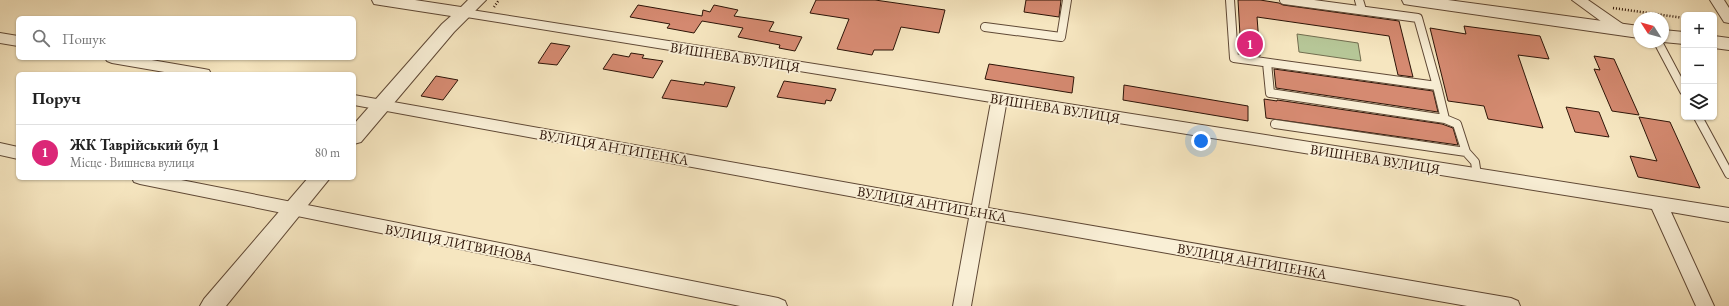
<!DOCTYPE html>
<html lang="uk">
<head>
<meta charset="utf-8">
<style>
  body { margin:0; font-family:"EB Garamond",serif; background:#f2f2f2; color:#222 }
  .controls { position:absolute; right:12px; top:12px; display:grid; overflow:hidden; border-radius:6px; box-shadow:0 1px 3px #0004 }
  .controls button { width:36px; height:36px; display:grid; place-items:center; padding:0; border:0; border-bottom:1px solid #e0e0e0; background:#fff; color:#222; font:20px sans-serif }
  .compass { position:absolute; left:1633px; top:12px; width:36px; height:36px; border-radius:50%; background:#fff; box-shadow:0 1px 3px #0004; rotate:306deg }
  .you { position:absolute; left:1201px; top:141px; width:14px; height:14px; margin:-10px; border:3px solid #fff; border-radius:50%; background:#1a73e8; box-shadow:0 0 0 6px #1a73e833 }
  .badge { display:grid; place-items:center; width:26px; height:26px; border-radius:50%; background:#db2777; color:#fff; font-size:13px; font-weight:700 }
  .pin { position:absolute; translate:-50% -50%; border:2px solid #fff; box-shadow:0 1px 4px #0006 }
  .list { margin:0; padding:0; list-style:none }
  h2 { display:flex; justify-content:space-between; align-items:center; height:52px; margin:0; padding:0 16px; font-size:17px }
  h2 small { font-size:13px; font-weight:400; color:#767676 }
  .list li { display:grid; grid-template-columns:26px 1fr auto; gap:12px; align-items:center; box-sizing:border-box; height:56px; padding:0 16px; border-top:1px solid #e0e0e0 }
  .list b { display:block; font-size:15px; white-space:nowrap }
  .list p { margin:0; font-size:13px; white-space:nowrap; color:#767676 }
  .list em { font-size:13px; font-style:normal; color:#767676 }
  .icon { flex:none; width:22px; height:22px; fill:none; stroke:currentColor; stroke-width:2; stroke-linecap:round; stroke-linejoin:round }
  .map { position:relative; flex:none; width:1729px; height:306px; overflow:hidden }
  .search { position:absolute; background:#fff; box-shadow:0 1px 3px #0004; left:16px; top:16px; width:340px; height:44px; display:flex; align-items:center; gap:10px; box-sizing:border-box; padding:0 14px; border-radius:6px; color:#767676; font-size:15px }
  .panel { position:absolute; background:#fff; box-shadow:0 1px 3px #0004; left:16px; top:72px; width:340px; height:108px; border-radius:6px }
  .map>svg:first-child { display:block }
  .green { fill:#b6c697; stroke:#726d4f }
  .building { fill:#d58a71; stroke:#2d1407 }
  .lines { fill:none; stroke-linecap:round; stroke-linejoin:round }
  .service-casing { stroke:#5f4835; stroke-width:10 }
  .minor-casing { stroke:#5f4835; stroke-width:2 }
  .tertiary-casing { stroke:#5f4835; stroke-width:2 }
  .path { stroke:#2d1407; stroke-width:2.5; stroke-dasharray:1 2; stroke-linecap:butt }
  .service { stroke:#f9efd6; stroke-width:8 }
  .minor { fill:#f9efd6; fill-rule:evenodd }
  .tertiary { fill:#f9efd6; fill-rule:evenodd }
  .labels { text-anchor:middle; stroke-width:3.5; stroke-linejoin:round; paint-order:stroke }
  .street-label { font-size:14px; fill:#2d1407; stroke:#f9efd6 }
</style>
</head>
<body>
<div class="map">
<svg width="1729" height="306" viewBox="0 0 1729 306">
  <rect width="100%" height="100%" fill="#f6e6c0"/>
  <filter id="stains"><feTurbulence type="fractalNoise" baseFrequency=".005" numOctaves="4"/><feColorMatrix values="0 0 0 0 .2 0 0 0 0 .09 0 0 0 0 .02 0 0 0 .5 -.17"/></filter>
  <radialGradient id="worn" r=".72"><stop offset=".6" stop-color="#630" stop-opacity="0"/><stop offset="1" stop-color="#630" stop-opacity=".3"/></radialGradient>
  <path class="green" d="M1297,34L1358,43L1361,61L1299,52Z"/>
  <path class="building" d="M816,0H875L945,10L939,33L901,27L893,50H874L872,55L837,49L849,19L810,13Z
    M1026,0H1061L1059,17L1024,12Z
    M1238,0H1260L1279,3L1283,5L1399,21L1413,77L1398,75L1389,36L1257,17L1260,56L1241,53Z
    M638,5L702,16L703,10L710,12L714,5L738,10L734,16L774,22L769,31L802,37L795,51L779,48L780,45L738,37L743,28L702,21L694,33L667,28L670,24L630,17Z
    M1464,26L1540,36L1549,59L1518,55L1543,128L1488,119L1484,106L1448,101L1430,28L1466,34Z
    M551,43L570,46L557,65L538,63Z
    M631,53L644,55L642,58L663,61L653,78L603,69L613,54L629,57Z
    M1594,56L1614,59L1639,115L1612,111L1594,69L1600,70Z
    M989,64L1074,77L1072,93L985,79Z
    M1274,69L1433,91L1438,112L1276,88Z
    M436,76L458,80L443,100L421,96Z
    M671,80L704,85L705,82L735,87L727,107L662,98Z
    M784,81L818,86L836,89L831,101L826,100L825,104L777,97Z
    M1124,85L1248,106V121L1123,100Z
    M1264,99L1277,101V100L1442,124L1453,128L1458,145L1266,118Z
    M1566,107L1599,112L1609,137L1575,132Z
    M1639,117L1670,122L1700,188L1638,177L1630,156L1657,161Z"/>
  <g class="lines">
    <defs>
      <path id="service" d="M1230,0L1234,58L1437,86L1418,18L1284,0
        M1359,0L1362,10
        M985,27L1061,37L1067,0
        M1658,42L1684,91
        M1267,63L1270,93L1445,119L1437,86
        M1698,117L1729,174
        M1275,124L1466,152L1457,124L1445,119
        M1466,152L1475,162L1477,175"/>
      <path id="minor" d="M1572,0H1588L1627,27L1629,30L1627,33L1622,35L1617,33Z
        M1710,0H1724L1729,8V23L1724,22Z
        M465,9L1729,208V222L1671,212L1714,306H1696L1652,209L1006,105L988,208L1511,298L1518,301L1520,306H1467L986,221L971,306H953L969,218L354,105V95L972,205L991,102L460,16L458,13L460,10Z
        M0,33L18,36V46L0,43Z
        M105,58H140L204,69L209,70L211,74H176L112,63L107,61Z
        M0,143L18,147V159L0,155Z
        M132,178H171L778,298L785,301L787,306H740L140,184L134,182Z"/>
      <path id="tertiary" d="M372,0H415L461,7L468,0H486L454,32L361,142L354,144V124L442,24L451,16L380,5L374,4Z
        M1402,0H1448L1639,26V38L1410,5L1404,4Z
        M1663,30L1684,32V44L1663,42Z
        M1714,36L1729,38V50L1714,48Z
        M308,178H330L226,306H200L204,299Z"/>
    </defs>
    <use href="#service" class="service-casing"/>
    <use href="#minor" class="minor-casing"/>
    <use href="#tertiary" class="tertiary-casing"/>
    <path class="path" d="M494,7L499,0
      M1613,8L1684,18"/>
    <use href="#service" class="service"/>
    <use href="#minor" class="minor"/>
    <use href="#tertiary" class="tertiary"/>
  </g>
  <g class="labels">
    <g class="street-label">
      <text transform="translate(735 57) rotate(9)" y="5">ВИШНЕВА ВУЛИЦЯ</text>
      <text transform="translate(1055 108) rotate(9)" y="5">ВИШНЕВА ВУЛИЦЯ</text>
      <text transform="translate(614 147) rotate(10)" y="5">ВУЛИЦЯ АНТИПЕНКА</text>
      <text transform="translate(1375 159) rotate(9)" y="5">ВИШНЕВА ВУЛИЦЯ</text>
      <text transform="translate(932 204) rotate(10)" y="5">ВУЛИЦЯ АНТИПЕНКА</text>
      <text transform="translate(459 243) rotate(11)" y="5">ВУЛИЦЯ ЛИТВИНОВА</text>
      <text transform="translate(1252 261) rotate(10)" y="5">ВУЛИЦЯ АНТИПЕНКА</text>
    </g>
  </g>
  <rect width="100%" height="100%" filter="url(#stains)"/>
  <rect width="100%" height="100%" fill="url(#worn)"/>
</svg>
<div class="controls">
<button>+</button>
<button>−</button>
<button><svg class="icon" aria-label="layers" viewBox="0 0 24 24"><path d="M12 4l9 5-9 5-9-5zM3 14l9 5 9-5"/></svg></button>
</div>
<svg class="compass" viewBox="-18 -18 36 36"><path d="M0-13l5 13h-10z" fill="#e53935"/><path d="M0 13l5-13h-10z" fill="#767676"/></svg>
<div class="you"></div>
<div class="pin badge" style="left:1250px;top:44px">1</div>
<div class="search"><svg class="icon" aria-label="search" viewBox="0 0 24 24"><circle cx="10" cy="10" r="6"/><path d="M15 15l6 6"/></svg>Пошук</div>
<section class="panel">
<h2>Поруч<small></small></h2>
<ul class="list">
<li><span class="badge">1</span><div><b>ЖК Таврійський буд 1</b><p>Місце · Вишнева вулиця</p></div><em>80 m</em></li>
</ul>
</section>
</div>
</body>
</html>
